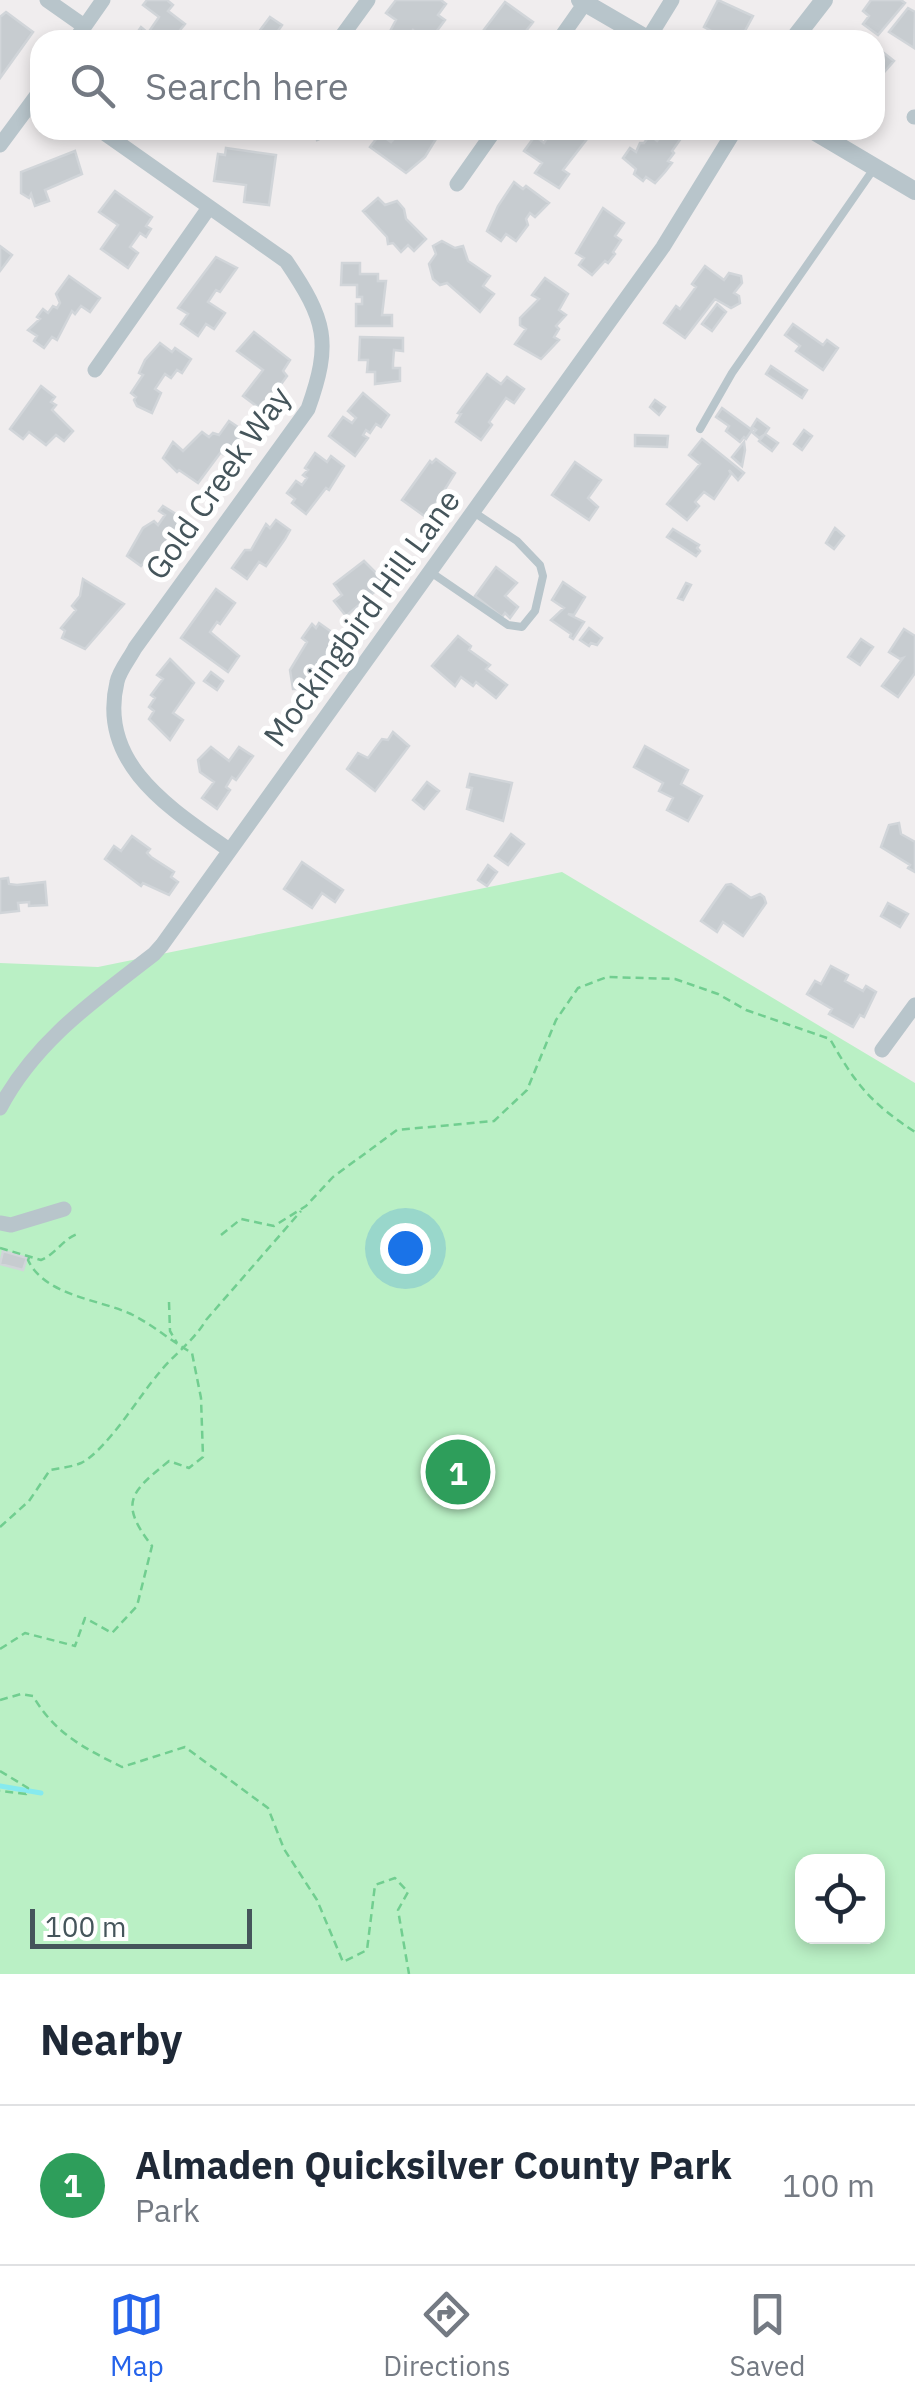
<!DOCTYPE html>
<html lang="en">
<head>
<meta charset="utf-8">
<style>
  body { margin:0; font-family:"IBM Plex Sans",sans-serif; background:#f2f2f3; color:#1f2937 }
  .controls { position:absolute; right:30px; bottom:30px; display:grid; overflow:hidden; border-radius:20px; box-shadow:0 5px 15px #0003 }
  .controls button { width:90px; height:90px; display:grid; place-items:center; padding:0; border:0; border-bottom:2px solid #e0e1e3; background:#fff; color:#1f2937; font:50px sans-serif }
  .scale { position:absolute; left:30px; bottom:25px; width:222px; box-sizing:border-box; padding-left:10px; border:5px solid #45555b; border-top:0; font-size:28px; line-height:35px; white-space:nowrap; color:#45555b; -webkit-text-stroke:8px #fff; paint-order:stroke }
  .you { position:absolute; left:405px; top:1248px; width:35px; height:35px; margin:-25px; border:8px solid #fff; border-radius:50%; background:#1a73e8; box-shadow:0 0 0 15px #1a73e833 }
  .badge { display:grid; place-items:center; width:65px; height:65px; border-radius:50%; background:#2563eb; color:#fff; font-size:32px; font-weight:700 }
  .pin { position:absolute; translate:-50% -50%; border:5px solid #fff; box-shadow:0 2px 10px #0006 }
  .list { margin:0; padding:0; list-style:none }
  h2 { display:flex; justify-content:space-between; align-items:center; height:130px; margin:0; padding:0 40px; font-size:42px }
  h2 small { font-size:32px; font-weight:400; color:#747a83 }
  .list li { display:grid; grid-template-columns:65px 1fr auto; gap:30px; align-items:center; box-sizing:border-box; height:160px; padding:0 40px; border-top:2px solid #e0e1e3 }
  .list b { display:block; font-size:38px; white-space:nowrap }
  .list p { margin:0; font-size:32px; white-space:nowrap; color:#747a83 }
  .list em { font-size:32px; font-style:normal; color:#747a83 }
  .icon { flex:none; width:55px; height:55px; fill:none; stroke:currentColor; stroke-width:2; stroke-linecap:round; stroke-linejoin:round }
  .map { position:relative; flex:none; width:915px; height:1974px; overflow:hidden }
  .search { position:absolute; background:#fff; box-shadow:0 5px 15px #0003; left:30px; right:30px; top:30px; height:110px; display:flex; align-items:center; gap:25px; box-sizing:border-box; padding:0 35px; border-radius:30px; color:#747a83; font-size:38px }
  .sheet { height:290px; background:#fff }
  nav { display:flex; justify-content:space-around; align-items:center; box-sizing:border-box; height:140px; border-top:2px solid #e0e1e3; background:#fff; font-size:28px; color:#747a83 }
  nav a { display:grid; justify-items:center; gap:5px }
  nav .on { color:#2563eb }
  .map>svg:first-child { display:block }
  .green { fill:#baf0c5; fill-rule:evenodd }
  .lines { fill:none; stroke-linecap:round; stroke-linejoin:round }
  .stream { stroke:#86eaee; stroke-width:5 }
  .building { fill:#c7ccd0; stroke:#d1d5d9; stroke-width:2.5 }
  .path { stroke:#71ce90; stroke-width:2.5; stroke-dasharray:8 5; stroke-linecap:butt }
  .service { stroke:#b8c5cb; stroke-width:8 }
  .minor { stroke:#b8c5cb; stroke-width:15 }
  .tertiary { stroke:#b8c5cb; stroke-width:18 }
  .labels { text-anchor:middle; stroke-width:10; stroke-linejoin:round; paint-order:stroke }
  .street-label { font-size:32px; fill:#45555b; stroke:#fff }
</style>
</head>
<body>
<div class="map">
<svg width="915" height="1974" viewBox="0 0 915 1974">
  <rect width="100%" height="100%" fill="#f0edee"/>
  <path class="green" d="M562,872L915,1083V1974H0V963L98,967ZM802,1862H878V1936H802Z"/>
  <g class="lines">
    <path class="stream" d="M0,1786L41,1793"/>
  </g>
  <path class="building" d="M147,0H167L173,5L168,11L185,24L172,40L134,37L141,27L148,33L159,17L143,5Z
    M396,0H441L446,4L438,15L445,20L430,40H410L416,33L413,30L406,40H395L388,35L396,20L386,13Z
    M718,0L753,16L740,40H728L704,27Z
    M871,0H901L905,3L878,35L863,24L869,16L863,11Z
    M505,2L533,22L519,40H495L483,31Z
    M908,8L915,12L914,48L889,32Z
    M6,12L33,32L0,78V17Z
    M270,17L282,25L272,40H268L258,33Z
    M875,46L894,61L879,78H875Z
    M313,130H366L351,132V137L333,138L332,133L317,140Z
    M402,130H433L439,134L425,157L406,173L370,147L380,134L391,142Z
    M552,130H594L563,170L569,174L559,188L535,173L542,163L524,151L535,136L544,143Z
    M665,130H687L672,151L674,153L668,161L672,163L665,172L655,183L646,177L643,181L634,174L636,169L623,158L630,148L636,152L640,143H644L650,135L657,141Z
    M226,148L276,155L269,205L244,202L246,185L214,181L218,154L225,155Z
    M75,151L82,174L45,190L49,201L35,206L31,194L29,198L21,193V172Z
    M514,182L523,189L526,186L549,203L535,217L530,213L526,219L528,225L516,241L506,234L501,241L487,231L498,206Z
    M115,191L152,217L146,226L151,229L146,237L140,233L130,247L138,253L128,268L101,249L118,225L99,212Z
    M378,198L385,205L397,201L404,209L406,219L426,239L414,251L408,245L401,252L393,243L388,244L387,237L363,211Z
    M603,208L624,223L615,236L621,240L613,252L615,254L608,263L605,261L592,275L579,265L584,258L576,253Z
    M442,241L455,248L463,246L468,261L490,276L483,286L494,294L480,312L447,283L440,285L433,279L429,264L436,254L433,246Z
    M0,246L12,255L0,271Z
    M216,257L237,268L220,292L216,290L208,302L225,313L214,329L206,324L198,336L181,324L188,314L178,308Z
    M342,263H360V274H378V281H386L382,315H392V326H356V304H362V297H357V285H341Z
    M705,266L724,280L729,273L741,276L742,283L734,293L739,296L740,303L731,308L715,299L685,338L664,323L676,306L680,309L696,287L692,284Z
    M69,276L100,298L90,312L81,306L75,314L72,311L57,340L52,337L44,348L34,341L37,336L28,330L40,319L37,317L43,309L48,313L53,306L57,308L60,303L56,294Z
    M545,278L568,294L559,310L566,315L556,326L559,329L554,337L559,340L541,359L515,344L526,329L520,325V318L539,299L532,295Z
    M717,304L726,312L712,331L702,324Z
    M793,324L823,345L827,340L838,348L823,370L796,351L800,346L785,335Z
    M254,332L290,360L283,371L287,376L262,410L243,396L263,370L237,351Z
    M360,337L403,338V351L394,350L393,363V368H400V381L375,384V372H367L368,360H359Z
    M160,343L172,352L175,348L191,359L182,373L177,370L171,378L165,374L155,389L161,393L152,413L137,406L134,400L136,397L131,393L143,375L139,373L145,360Z
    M771,366L807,390L802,398L766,374Z
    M487,374L501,384L507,377L524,389L514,403L506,398L489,422L492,425L481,440L456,422L461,414L458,413Z
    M41,386L55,397L51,402L56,405L52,410L73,431L64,441L56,435L46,445L29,432L23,439L10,429Z
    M363,393L389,415L381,427L376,424L370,433L366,430L363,435L368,438L355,456L329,436L343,417L352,423L356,418L348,411Z
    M655,400L665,407L659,415L650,407Z
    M722,408L752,430L746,439L744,437L740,442L726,431L729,426L716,417Z
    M757,419L769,428L765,434L778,443L772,451L759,441L764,435L759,438L753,433L756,430L752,427Z
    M229,421L244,431L231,449L228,447L223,454L221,452L198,483L179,470L177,472L163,458L173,442L183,451L202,432L209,437L213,433L219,435Z
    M804,430L812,436L802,450L794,444Z
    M635,435L668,436L667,447L635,446Z
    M702,439L744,473L738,480L729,470L731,474L714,499L704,492L695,502L699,506L687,520L667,504L700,464L689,455Z
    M744,442L745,450L742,466L732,457Z
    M315,453L327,462L331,456L344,466L329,490L326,488L306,514L292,503L295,499L287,493L296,481L302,485L307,478L303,475L308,470L305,468Z
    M436,459L455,473L427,518L402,500L430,461L432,463Z
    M575,462L601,480L588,498L598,507L589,520L552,495Z
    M163,506L184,519L153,562L148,558L141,566L127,556L143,528L154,521L158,525L165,515L159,511Z
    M276,520L290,530L285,539L266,566L259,562L247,579L232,568L245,550H251L266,524L270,528Z
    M835,528L844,536L834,549L826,543Z
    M673,529L699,545L697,548L700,551L696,556L667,537Z
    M364,561L377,574L379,572L385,583L346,616L334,601L342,595L334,584Z
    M496,567L517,583L505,596L518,607L510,618L505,613L502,617L475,596Z
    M83,579L124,604L85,649L62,638L65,631L61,628L76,610L72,606L80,596Z
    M563,582L585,597L574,615L568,614L584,622L573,639L570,637L571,634L551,620L564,608L552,600Z
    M686,583L691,585L683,600L678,598Z
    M216,589L235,603L220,624L217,622L210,632L239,656L228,672L181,638Z
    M319,623L343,640L329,660L327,658L313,675L310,689H293L290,670L307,642L302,638L312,624L316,628Z
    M589,628L602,638L597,645L591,643L589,646L580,640Z
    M904,629L915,636V673L898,697L882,686L903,658L900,659L889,652Z
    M458,636L471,646L469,650L490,665L486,669L507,685L496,698L476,682L473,686L461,677L455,686L432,666Z
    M861,639L873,647L860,665L848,657Z
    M170,659L194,683L173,713L183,720L170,740L149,719L154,711L149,707L155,698L151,695L163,679L157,675Z
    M211,672L223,681L217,690L204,681Z
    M393,732L409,746L375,791L347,769L358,753L368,758L382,739L388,740Z
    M645,746L688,770L681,784L702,796L688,821L667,810L673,798L659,791L663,783L634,767Z
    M211,747L229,761L239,747L253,756L236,780L232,777L226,787L230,790L217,809L202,798L214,782L200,772L198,760Z
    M470,774L512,783L503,821L467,809L472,788L467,787Z
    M427,782L439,791L424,809L413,800Z
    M899,823L901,834L915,842V872L908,868L910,865L881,847L889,825Z
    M511,834L524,844L508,865L495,856Z
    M132,836L150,849L147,853L151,857L174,872L171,877L178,882L169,895L143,883L141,886L105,859L114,846L121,851Z
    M302,862L343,890L335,902L322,893L312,908L284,889Z
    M488,865L497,872L487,886L478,880Z
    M8,878L9,884L17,885L45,882L47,905L29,906V902L18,903L19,911L0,913V879Z
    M731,884L751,898L760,894L764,897L766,903L743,936L723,922L717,932L701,921L726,885Z
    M888,903L908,914L900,927L881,916Z
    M831,966L848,975L845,981L863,991L866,986L876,992L864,1017L860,1015L853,1027L829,1014L832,1009L807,994L815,981L821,984Z
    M3,1251L27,1258L23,1270L0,1264Z"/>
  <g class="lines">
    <path class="path" d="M221,1235L241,1219L274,1226L306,1206L333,1177L397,1130L494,1121L527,1090L556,1020L578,988L607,977L675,979L718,994L746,1010L830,1039C856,1085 871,1103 915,1132
      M0,1248L41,1260C56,1254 62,1240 77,1234
      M169,1302L170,1331L177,1343
      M0,1527L29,1501L50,1470C60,1468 72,1467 81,1463C106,1451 140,1395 159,1373C174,1354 194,1341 206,1320L301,1211
      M0,1649L25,1633L75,1646L85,1618L112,1633L137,1606L152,1546C118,1502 131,1492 169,1461L189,1468L203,1457L201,1398L192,1353C171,1341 153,1325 131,1314C98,1299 45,1296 28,1260L30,1256
      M0,1700L21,1694L33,1696C55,1734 84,1748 122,1767L185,1747L268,1808L284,1849L317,1900L343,1962L367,1950L375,1885L395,1878L408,1892L398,1910L409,1974
      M0,1771L28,1788L26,1794L0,1791"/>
    <path class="service" d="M700,429L732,373L875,167
      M429,571L508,625L522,627L535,611L543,576L540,565L517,541L472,511"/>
    <path class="minor" d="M47,0L84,26
      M648,39L672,0
      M75,40L103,0
      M339,40L368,0
      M559,40L585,3
      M914,117H915
      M100,130L286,261C326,320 332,342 308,409L135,648C130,658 119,671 117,682C97,765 173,810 229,850
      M0,145L40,91
      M457,184L495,130
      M95,370L208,209
      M882,1050L915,1005
      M0,1108C35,1041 96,999 154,954L162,945L663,247L735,130
      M0,1223L11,1225L64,1209"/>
    <path class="tertiary" d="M580,0L649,40
      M793,40L824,0
      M812,130L915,191"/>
  </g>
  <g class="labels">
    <g class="street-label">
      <text transform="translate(218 483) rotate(-55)" y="11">Gold Creek Way</text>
      <text transform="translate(362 618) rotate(-54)" y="11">Mockingbird Hill Lane</text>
    </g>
  </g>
</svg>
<div class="controls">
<button><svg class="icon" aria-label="locate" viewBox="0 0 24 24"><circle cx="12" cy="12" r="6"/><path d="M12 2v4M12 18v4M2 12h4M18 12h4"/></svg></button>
</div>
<div class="scale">100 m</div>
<div class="you"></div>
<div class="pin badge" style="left:458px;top:1472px;background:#2e9e5b">1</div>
<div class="search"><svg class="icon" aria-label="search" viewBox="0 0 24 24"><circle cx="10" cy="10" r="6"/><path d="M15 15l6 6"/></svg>Search here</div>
</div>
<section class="sheet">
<h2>Nearby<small></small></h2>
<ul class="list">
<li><span class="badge" style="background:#2e9e5b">1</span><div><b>Almaden Quicksilver County Park</b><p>Park</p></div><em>100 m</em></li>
</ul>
</section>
<nav>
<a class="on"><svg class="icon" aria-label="map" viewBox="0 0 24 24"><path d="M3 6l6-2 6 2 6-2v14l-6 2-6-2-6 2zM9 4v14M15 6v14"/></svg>Map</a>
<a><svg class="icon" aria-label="directions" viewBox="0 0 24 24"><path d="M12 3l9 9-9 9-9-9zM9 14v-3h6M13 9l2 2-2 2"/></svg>Directions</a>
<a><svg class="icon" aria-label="saved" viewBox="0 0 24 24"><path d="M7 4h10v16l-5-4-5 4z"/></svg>Saved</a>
</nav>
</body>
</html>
